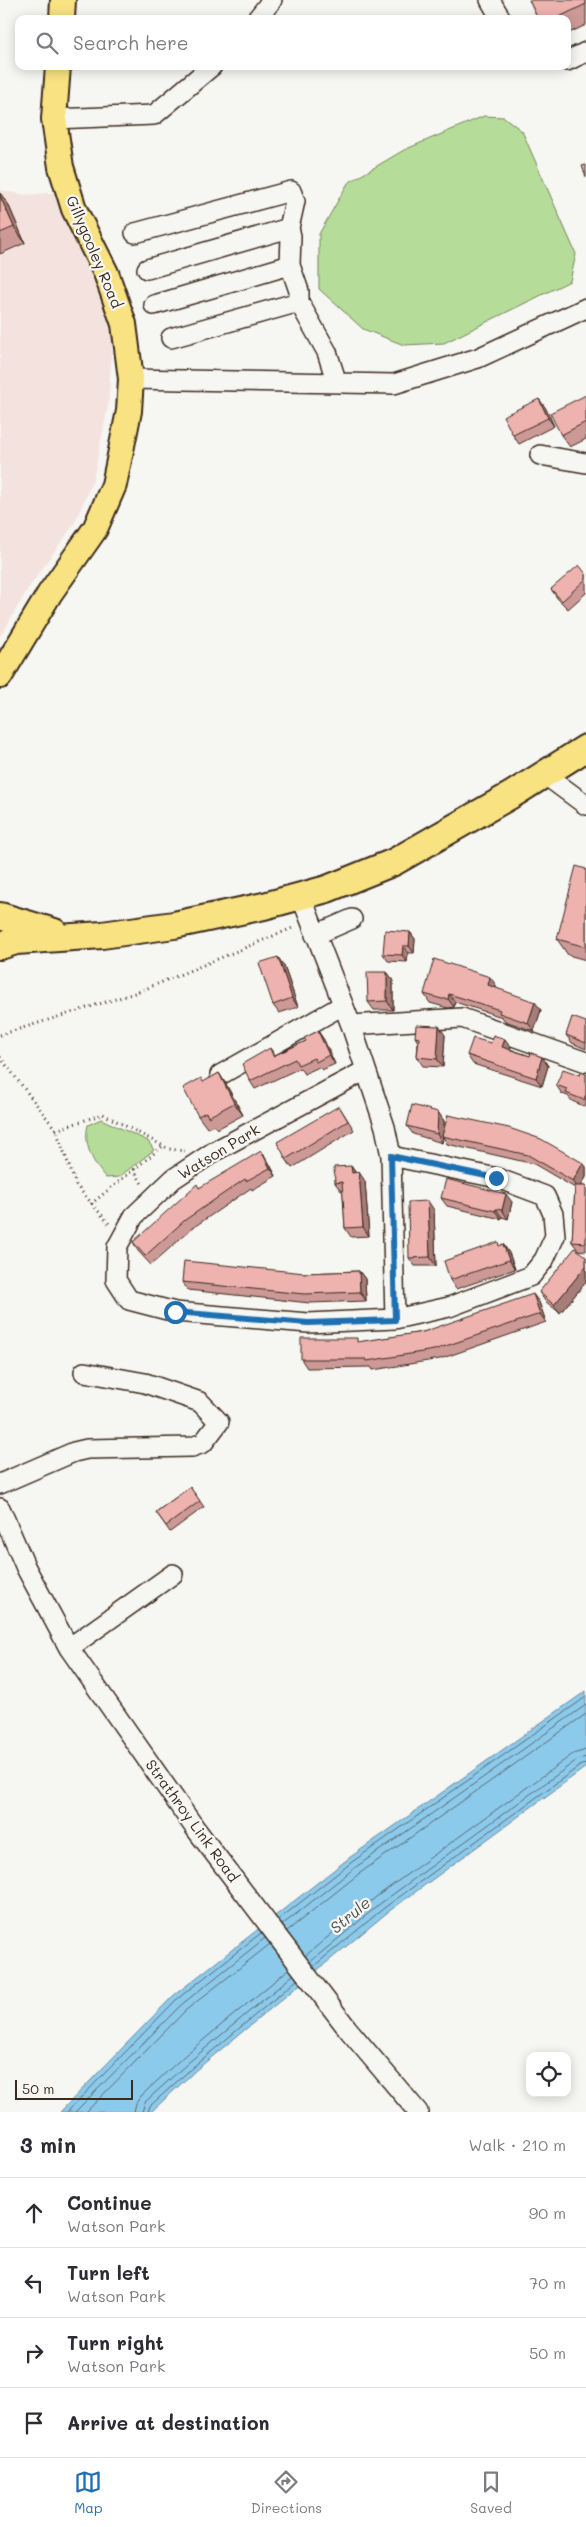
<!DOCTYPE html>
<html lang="en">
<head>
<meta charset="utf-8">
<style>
  body { margin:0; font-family:Mali,sans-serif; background:#f7f7f7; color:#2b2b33 }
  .controls { position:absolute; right:15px; bottom:15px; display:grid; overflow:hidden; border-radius:10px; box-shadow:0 2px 12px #0003 }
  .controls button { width:45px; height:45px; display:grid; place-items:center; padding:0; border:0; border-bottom:1px solid #e1e1e2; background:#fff; color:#2b2b33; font:25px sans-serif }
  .scale { position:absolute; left:15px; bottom:12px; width:118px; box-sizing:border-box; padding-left:5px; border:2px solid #3b2a1e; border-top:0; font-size:14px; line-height:18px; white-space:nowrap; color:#3b2a1e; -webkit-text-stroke:4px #f6f6f2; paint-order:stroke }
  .stop { position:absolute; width:15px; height:15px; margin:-11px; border:4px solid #1f6fb2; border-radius:50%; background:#fff }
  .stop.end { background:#1f6fb2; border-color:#fff; box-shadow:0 1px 5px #0008 }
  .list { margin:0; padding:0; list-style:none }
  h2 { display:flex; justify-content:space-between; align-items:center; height:65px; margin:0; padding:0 20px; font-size:21px }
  h2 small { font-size:16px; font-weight:400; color:#7c7c81 }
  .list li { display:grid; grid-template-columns:32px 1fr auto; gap:15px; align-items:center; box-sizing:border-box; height:70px; padding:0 20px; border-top:1px solid #e1e1e2 }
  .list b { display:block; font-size:19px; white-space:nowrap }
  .list p { margin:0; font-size:16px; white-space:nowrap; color:#7c7c81 }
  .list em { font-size:16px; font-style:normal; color:#7c7c81 }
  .icon { flex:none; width:28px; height:28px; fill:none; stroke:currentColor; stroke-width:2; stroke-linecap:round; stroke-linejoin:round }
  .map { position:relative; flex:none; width:586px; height:2112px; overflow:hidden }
  .search { position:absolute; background:#fff; box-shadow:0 2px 12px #0003; left:15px; right:15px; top:15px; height:55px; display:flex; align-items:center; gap:12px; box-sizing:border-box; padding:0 18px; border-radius:10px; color:#7c7c81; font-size:19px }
  .sheet { height:345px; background:#fff }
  nav { display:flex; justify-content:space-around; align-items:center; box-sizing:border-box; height:70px; border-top:1px solid #e1e1e2; background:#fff; font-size:14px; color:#7c7c81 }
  nav a { display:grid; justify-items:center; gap:2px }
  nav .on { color:#1f6fb2 }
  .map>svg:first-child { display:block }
  .built { fill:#f4e2de }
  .green { fill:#b5dc99; stroke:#78835c }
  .water { fill:#8ccaec; stroke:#6c8a9a }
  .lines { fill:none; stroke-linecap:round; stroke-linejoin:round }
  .shore { stroke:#5b6a70; stroke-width:1 }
  .minor-casing { stroke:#3b2a1e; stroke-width:22 }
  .major-casing { stroke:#3b2a1e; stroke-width:28 }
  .highway-casing { stroke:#3b2a1e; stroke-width:30 }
  .path { stroke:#3b2a1e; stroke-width:3; stroke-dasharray:1 4; stroke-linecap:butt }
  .minor { stroke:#f6f6f2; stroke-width:19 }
  .major { stroke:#f8e281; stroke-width:24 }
  .highway { stroke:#f8e281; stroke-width:26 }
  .wall { fill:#cd9996; stroke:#3b2a1e }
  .shaded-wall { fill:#a77d7a; stroke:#3b2a1e }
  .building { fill:#eeb2af; stroke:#3b2a1e }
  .route { stroke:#1f6fb2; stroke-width:6 }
  .labels { text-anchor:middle; stroke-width:4.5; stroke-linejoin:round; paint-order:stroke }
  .street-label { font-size:15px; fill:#3b2a1e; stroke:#f6f6f2 }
  .water-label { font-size:16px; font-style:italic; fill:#4f5252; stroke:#f6f6f2 }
</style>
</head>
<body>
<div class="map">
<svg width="586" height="2112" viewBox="0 0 586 2112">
  <rect width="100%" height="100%" fill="#f6f6f2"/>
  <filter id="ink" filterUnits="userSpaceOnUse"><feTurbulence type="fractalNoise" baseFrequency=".02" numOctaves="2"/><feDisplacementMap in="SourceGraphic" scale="10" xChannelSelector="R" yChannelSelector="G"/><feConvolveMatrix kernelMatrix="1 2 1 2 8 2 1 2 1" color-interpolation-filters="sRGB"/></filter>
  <g filter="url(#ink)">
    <path class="built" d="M0,190L25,195L60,192L114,319L108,406L93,480L74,524L29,587L0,637Z"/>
    <path class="green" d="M484,116L504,117L522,131L576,254L570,281L444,343L404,345L363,329L319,289V234L348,183L404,150Z
      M101,1119L148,1141L154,1150L119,1177L106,1178C93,1163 83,1145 88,1125Z"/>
    <path class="water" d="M586,1691V1767L388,1912L196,2070L151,2112H60L173,1996L349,1858Z"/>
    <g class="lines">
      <path class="shore" d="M278,1920L352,1862L586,1697
        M282,1925L356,1867L586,1705
        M287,1931L360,1873L586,1714
        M305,1956L376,1897L573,1754L586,1750
        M310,1962L381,1903L577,1760L586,1757
        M314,1966L384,1908L581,1765L586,1764
        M67,2112L176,2000L261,1933
        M75,2112L181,2005L265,1938
        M86,2112L186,2010L270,1944
        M134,2112L136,2103L141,2096L184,2056L289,1969
        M142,2112L145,2102L189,2062L293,1975
        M148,2112L150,2106L193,2067L297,1980"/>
      <defs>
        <path id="minor" d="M490,0L501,19
          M257,19L272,0
          M567,61L586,52
          M54,119L154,115L212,66
          M135,233L291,191L295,201L289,228L291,236L290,265L299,291V302L327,352L337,383
          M147,269L289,228
          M154,305L290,265
          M171,338L299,302
          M131,379L394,384L478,358L586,308
          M540,455L586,463
          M544,774L586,805
          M301,896L351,1025L385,1127L391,1156L395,1319
          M315,935L352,919
          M351,1025L462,1018L586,1062
          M366,1070L215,1151L173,1179L134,1216L117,1247L116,1280L129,1300L175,1312L308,1323L395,1319L449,1307L531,1276L544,1260L555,1236L553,1214L545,1196L497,1178L391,1156
          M220,1075L343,1005
          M0,1484L74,1452L87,1449L192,1447L203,1443L219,1422L200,1402L145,1383L84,1372
          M0,1508L26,1568L69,1648L195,1828L347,2028L418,2112
          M69,1648L173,1574"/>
        <path id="major" d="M62,19L63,0
          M0,676L50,593L95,529L114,485L129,411L131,379L124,324L106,273L74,209L61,167L54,119L58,66"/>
        <path id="highway" d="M0,916L54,932
          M0,946L16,941L102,935L174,925L264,906L327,889L394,862L513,794L586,748"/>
      </defs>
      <use href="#minor" class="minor-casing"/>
      <use href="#major" class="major-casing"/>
      <use href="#highway" class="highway-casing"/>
      <path class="path" d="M0,1035L138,992L295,927
        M0,1057L56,1130L76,1185L111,1226
        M56,1130L103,1114L169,1149L185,1151
        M134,1169L143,1186
        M91,1204L163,1146"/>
      <use href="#minor" class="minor"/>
      <use href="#major" class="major"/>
      <use href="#highway" class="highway"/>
    </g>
    <path class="wall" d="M586,0V25L567,34V19H538Z
      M0,193L8,204L25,243L0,254Z
      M586,395V439L570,447L561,435Z
      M545,407L554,426L519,444L513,435Z
      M586,574V593L568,609L557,598L551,589Z
      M586,869V960L568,955L557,939Z
      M410,932L415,939L414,953H408L407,962L388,961L383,954Z
      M284,966L298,1007L279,1013L273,1005Z
      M387,972L393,980V1010H374L368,1002Z
      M496,985V988L541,1010L534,1031L505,1021L502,1017L455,1002L454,1007L448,1008L430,1003L424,994Z
      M586,1022V1049L572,1043L566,1035Z
      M318,1031L324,1040L335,1064L322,1070L319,1067L304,1074L300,1068L255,1089L250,1081L270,1048L275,1055L306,1041Z
      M445,1035L443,1067L423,1066L417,1057L418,1042L415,1037Z
      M491,1043L511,1047L510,1049L530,1056L542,1057L548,1066L542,1086L473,1064L467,1055Z
      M219,1073L227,1086L243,1115L217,1129L214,1125L207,1128L198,1116L204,1082Z
      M586,1074V1107L572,1101L568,1096L562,1094L556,1085L580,1075Z
      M339,1106L354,1130L292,1168L286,1159Z
      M438,1112L444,1121V1129L583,1163L586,1167V1177L581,1186H586V1251L578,1250L572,1242L575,1188L534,1164L447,1144L443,1137L442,1143L413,1134L407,1126Z
      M267,1159L276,1176L252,1190L251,1188L191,1229L151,1265L138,1251L133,1242L199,1188Z
      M351,1166L356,1173L365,1181L369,1236L351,1237L345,1228L343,1191H341L335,1183Z
      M441,1198L512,1202L508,1219L502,1217L501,1219L447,1206Z
      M434,1210L436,1266H415L409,1258Z
      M503,1244L509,1253L515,1269L456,1289L450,1280L500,1246Z
      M586,1257V1282L560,1313L545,1301L539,1292Z
      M359,1271L365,1279L366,1301L310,1303L188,1290L182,1282L305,1273Z
      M539,1302L546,1322L440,1359L373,1370L371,1367L307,1368L301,1359L360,1342L423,1332Z
      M190,1487L204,1507L170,1532L156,1512Z"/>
    <path class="shaded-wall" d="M0,193L8,204L25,243L14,227L0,196Z
      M539,399L545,407L554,426L548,418Z
      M410,932L415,939L414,953L409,946Z
      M403,946L408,953L407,962L402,955Z
      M278,957L284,966L298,1007L292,998Z
      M387,972L393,980V1010L387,1001Z
      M490,977L496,985L494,994L488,985Z
      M449,994L455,1002L454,1007L448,999Z
      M535,1002L541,1010L534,1031L528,1023Z
      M439,1026L445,1035L443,1067L437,1059Z
      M318,1031L324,1040L335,1064L329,1055Z
      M505,1039L511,1047L508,1055L502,1047Z
      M542,1057L548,1066L542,1086L536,1078Z
      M219,1073L227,1086L243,1115L234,1103Z
      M438,1112L444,1121L443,1136H442L443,1138L442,1143L437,1134Z
      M261,1151L267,1159L276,1176L270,1168Z
      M583,1163L586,1167V1177L579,1190L573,1181Z
      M351,1166L357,1175L352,1173Z
      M359,1172L365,1181L369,1236L363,1227Z
      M506,1194L512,1202L508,1219L502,1210Z
      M428,1201L434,1210L436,1266L430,1257Z
      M496,1209L502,1217L501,1219L495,1211Z
      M503,1244L509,1253L515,1269L509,1260Z
      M586,1266V1282L560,1313L554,1305Z
      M359,1271L365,1279L366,1301L360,1292Z
      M533,1294L539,1302L546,1322L540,1314Z"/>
    <path class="building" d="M529,0H586V4L555,19H538Z
      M586,165V177L582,166Z
      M0,196L14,227L0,233Z
      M586,395V422L561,435L550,413Z
      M539,399L548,418L513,435L503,416Z
      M579,565L586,574V579L562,601L551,589Z
      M576,866L586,869V947L557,939Z
      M385,930L410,932L409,946H403L402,955L383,954Z
      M278,957L292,998L273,1005L259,963Z
      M434,959L490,977L488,985L535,1002L528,1023L499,1013L500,1010L449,994L448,999H442L424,994Z
      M367,972H387V1001L368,1002Z
      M572,1017L586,1022V1043L566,1035Z
      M416,1025L439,1026L437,1059L417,1057L419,1038L415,1037Z
      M318,1031L329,1055L316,1062L314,1058L298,1065L295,1059L250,1081L242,1064L270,1048L273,1056L306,1041L304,1038Z
      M493,1035L505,1039L502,1047L530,1056L531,1053L542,1057L536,1078L467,1055L473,1038L491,1043Z
      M563,1069L580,1075L581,1072L586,1074V1096H585L584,1100L566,1093L567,1089L556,1085Z
      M219,1073L234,1103L208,1117L206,1112L198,1116L183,1088L201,1078L203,1082Z
      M412,1105L438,1112L437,1134L407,1126Z
      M339,1106L348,1121L286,1159L277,1142Z
      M448,1115L509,1128L541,1139L583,1163L573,1181L528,1155L442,1136Z
      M261,1151L270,1168L246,1181L245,1179L185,1220L145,1256L133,1242L197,1184L199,1188Z
      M351,1166L352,1173L359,1172L363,1227L345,1228L342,1182L335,1183L334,1167Z
      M446,1179L506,1194L502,1210L496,1209L495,1211L441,1198Z
      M575,1186H586V1243L572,1242Z
      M428,1201L430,1257L409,1258L408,1202Z
      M498,1242L499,1246L503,1244L509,1260L450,1280L444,1261Z
      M575,1248L586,1257V1266L554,1305L539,1292Z
      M184,1261L305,1273L359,1271L360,1292L304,1294L182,1282Z
      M533,1294L540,1314L434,1350L367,1361L366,1359H301V1338H357V1342L423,1332Z
      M190,1487L200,1501L166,1526L156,1512Z"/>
  </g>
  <g class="lines" filter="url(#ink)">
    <path class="route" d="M175,1312L308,1323L395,1320L391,1156L496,1178"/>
  </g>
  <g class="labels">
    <g class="street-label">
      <text transform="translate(94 252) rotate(67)" y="5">Gillygooley Road</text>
      <text transform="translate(219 1152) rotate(-31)" y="5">Watson Park</text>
      <text transform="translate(192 1821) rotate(54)" y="5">Strathroy Link Road</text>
    </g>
    <g class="water-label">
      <text transform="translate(350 1915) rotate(-40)" y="6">Strule</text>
    </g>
  </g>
</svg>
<div class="controls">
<button><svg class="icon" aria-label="locate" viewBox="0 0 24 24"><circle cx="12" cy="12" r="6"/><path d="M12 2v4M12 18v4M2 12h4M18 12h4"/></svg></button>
</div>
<div class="scale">50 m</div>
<div class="stop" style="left:175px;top:1312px"></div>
<div class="stop end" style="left:496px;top:1178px"></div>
<div class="search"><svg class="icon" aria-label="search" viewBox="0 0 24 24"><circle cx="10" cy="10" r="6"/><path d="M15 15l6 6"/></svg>Search here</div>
</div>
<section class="sheet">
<h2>3 min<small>Walk · 210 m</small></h2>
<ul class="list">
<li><svg class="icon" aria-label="ahead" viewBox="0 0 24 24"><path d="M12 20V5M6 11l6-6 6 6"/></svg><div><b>Continue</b><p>Watson Park</p></div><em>90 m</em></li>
<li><svg class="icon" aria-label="left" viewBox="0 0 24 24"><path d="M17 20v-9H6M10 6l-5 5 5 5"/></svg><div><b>Turn left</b><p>Watson Park</p></div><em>70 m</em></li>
<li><svg class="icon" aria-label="right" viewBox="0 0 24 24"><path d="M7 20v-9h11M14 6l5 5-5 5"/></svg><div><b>Turn right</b><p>Watson Park</p></div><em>50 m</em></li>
<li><svg class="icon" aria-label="arrive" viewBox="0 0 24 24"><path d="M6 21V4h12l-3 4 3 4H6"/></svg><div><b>Arrive at destination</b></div></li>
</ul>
</section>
<nav>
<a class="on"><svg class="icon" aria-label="map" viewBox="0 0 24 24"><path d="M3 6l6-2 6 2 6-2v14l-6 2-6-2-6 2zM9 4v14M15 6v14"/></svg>Map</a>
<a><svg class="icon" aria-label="directions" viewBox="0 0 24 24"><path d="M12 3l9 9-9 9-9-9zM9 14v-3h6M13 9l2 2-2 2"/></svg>Directions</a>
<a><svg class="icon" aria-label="saved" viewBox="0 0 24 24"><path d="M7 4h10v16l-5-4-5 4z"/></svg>Saved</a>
</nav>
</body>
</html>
